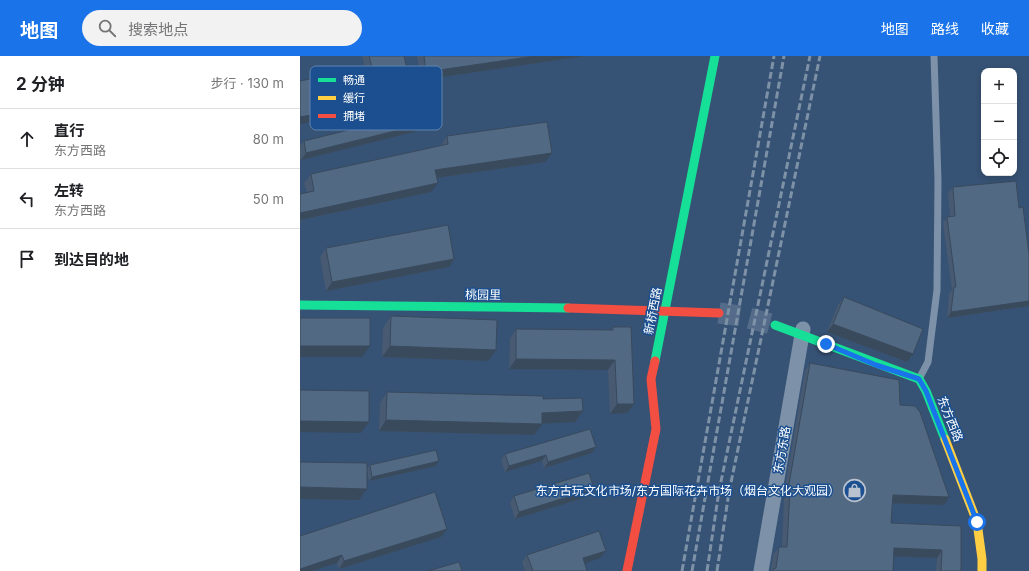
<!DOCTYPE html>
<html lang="zh">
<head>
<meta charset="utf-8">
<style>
  body { margin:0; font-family:Inter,"Noto Sans SC",sans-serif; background:#f2f2f2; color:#202124 }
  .controls { position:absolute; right:12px; top:12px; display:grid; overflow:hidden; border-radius:8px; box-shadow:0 2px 6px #0003 }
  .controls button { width:36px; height:36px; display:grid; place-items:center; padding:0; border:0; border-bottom:1px solid #e0e0e0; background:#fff; color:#202124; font:20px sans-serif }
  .stop { position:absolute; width:12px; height:12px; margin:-9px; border:3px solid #1a73e8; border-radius:50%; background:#fff }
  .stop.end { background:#1a73e8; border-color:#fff; box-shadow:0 1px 4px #0008 }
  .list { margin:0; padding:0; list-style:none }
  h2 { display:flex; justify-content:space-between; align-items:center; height:52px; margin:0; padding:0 16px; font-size:17px }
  h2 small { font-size:13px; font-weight:400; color:#757577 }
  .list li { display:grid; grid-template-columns:26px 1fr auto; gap:12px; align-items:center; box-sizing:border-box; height:60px; padding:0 16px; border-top:1px solid #e0e0e0 }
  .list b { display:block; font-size:15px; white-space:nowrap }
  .list p { margin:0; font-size:13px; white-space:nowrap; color:#757577 }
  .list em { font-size:13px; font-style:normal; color:#757577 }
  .icon { flex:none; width:22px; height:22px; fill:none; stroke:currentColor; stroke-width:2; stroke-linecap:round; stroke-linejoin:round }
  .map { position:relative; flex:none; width:729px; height:515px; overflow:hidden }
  header { display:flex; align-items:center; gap:24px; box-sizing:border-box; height:56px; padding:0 20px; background:#1a73e8; color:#fff }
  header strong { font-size:19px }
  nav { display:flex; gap:22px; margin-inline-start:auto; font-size:14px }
  .search { width:280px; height:36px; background:#f2f2f2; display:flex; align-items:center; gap:10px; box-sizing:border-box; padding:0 14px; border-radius:22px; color:#757577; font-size:15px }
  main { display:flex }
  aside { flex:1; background:#fff }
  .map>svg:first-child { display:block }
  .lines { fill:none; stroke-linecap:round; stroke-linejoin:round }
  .secondary-tunnel { stroke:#546c89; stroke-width:21; stroke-dasharray:21 10; stroke-linecap:butt }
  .lane { stroke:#7d92a8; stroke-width:7 }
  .street { stroke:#7d92a8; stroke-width:15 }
  .fast { stroke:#16e098; stroke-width:9 }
  .slow { stroke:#ffcf43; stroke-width:9 }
  .jam { stroke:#f24e42; stroke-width:9 }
  .rail { stroke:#7e92a7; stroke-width:3; stroke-dasharray:7 3; stroke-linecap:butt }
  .wall { fill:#475a72 }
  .shaded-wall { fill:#394a5c }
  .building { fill:#526984; stroke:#394a5c }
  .route { stroke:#1a73e8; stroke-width:5 }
  .labels { text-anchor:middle; stroke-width:3; stroke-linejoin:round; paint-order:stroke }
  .street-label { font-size:12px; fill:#fff; stroke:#1b4f8f }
  .poi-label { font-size:12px; fill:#fff; stroke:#1b4f8f; text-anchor:end }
  .key { fill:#1b4f8f; stroke:#5f84b1; stroke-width:1 }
  .key-label { font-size:11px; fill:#fff }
</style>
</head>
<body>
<header>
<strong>地图</strong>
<div class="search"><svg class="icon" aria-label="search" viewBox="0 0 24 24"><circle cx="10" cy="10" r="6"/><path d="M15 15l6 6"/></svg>搜索地点</div>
<nav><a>地图</a><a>路线</a><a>收藏</a></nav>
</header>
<main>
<aside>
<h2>2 分钟<small>步行 · 130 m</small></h2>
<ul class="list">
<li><svg class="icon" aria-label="ahead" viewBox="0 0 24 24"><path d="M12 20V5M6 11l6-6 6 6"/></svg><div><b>直行</b><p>东方西路</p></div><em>80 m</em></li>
<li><svg class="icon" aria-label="left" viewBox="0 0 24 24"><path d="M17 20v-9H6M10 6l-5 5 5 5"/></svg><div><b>左转</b><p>东方西路</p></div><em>50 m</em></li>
<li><svg class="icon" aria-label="arrive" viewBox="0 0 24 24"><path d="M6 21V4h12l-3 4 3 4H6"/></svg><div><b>到达目的地</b></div></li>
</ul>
</aside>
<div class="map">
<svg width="729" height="515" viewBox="0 0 729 515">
  <rect width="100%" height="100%" fill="#365274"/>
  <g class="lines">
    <path class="secondary-tunnel" d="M419,257L441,260L475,269"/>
    <path class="lane" d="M620,321L628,306L637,234L638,124L634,0"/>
    <path class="street" d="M461,515L503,273"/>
    <path class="fast" d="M0,249L268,252
      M475,269L619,323L626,335L645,383
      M355,305L415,0"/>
    <path class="slow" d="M645,383L677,466L682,503V515"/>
    <path class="jam" d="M268,252L419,257
      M327,515L356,373L351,323L355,305"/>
    <path class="rail" d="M382,515L474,0
      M392,515L484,0
      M407,515L419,435L510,0
      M417,515L429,436L520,0"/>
  </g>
  <path class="wall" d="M62,0H104L119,69L114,76L1,104L0,100V90L4,85L78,67Z
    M117,0H285L121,24Z
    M147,80L245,106L137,122L131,136L1,164L0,166V138L7,137L4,127L11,118L141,90V89Z
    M653,131L719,152L729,198V250L647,262L649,237L652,234L643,167L647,161H650L648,137Z
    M26,192L154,203L149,211L26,235L20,201Z
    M544,241L613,298L607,306L527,276L538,249Z
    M91,260L188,305L82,301L83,272Z
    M313,271L334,348L327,357L310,358L308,314L209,313L210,283L216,273L311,274Z
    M510,307L600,349L644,449L593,447L591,467L661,470V515H636L637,502L593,500V515H471L473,499L479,491H482L484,443L483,442L505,315Z
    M87,336L243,343L283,355L275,366L242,367L234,379L79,375L80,347Z
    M292,397L244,412L242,405L205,416L201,404L205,398Z
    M139,405L136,410L69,425L67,415L59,444L0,443V406L67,413L70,409Z
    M294,433L290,440L215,463L210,447L214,440Z
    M147,473L141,481L39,513L37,507L12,515H0V480Z
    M306,495L300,502L285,507L287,515H225L222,506L227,499Z"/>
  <path class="shaded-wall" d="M235,0H285L121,24L126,16Z
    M81,46L75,53L0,68V61Z
    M119,69L114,76L1,104L6,97Z
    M252,97L245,106L129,123L135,114Z
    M138,127L131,136L0,164V157Z
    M154,203L149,211L26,235L32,226Z
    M729,245V250L647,262L651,256Z
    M533,268L613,298L607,306L527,276Z
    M0,290H70L62,301H0Z
    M90,290L196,294L188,305L82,301Z
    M216,303L315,304L308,314L209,313Z
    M317,348H334L327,357L310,358Z
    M283,355L275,366L235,368L242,357Z
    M86,364L242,368L234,379L79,375Z
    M0,365L69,366L61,377L0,376Z
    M296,391L292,397L244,412L248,406Z
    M246,399L242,405L205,416L209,410Z
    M139,405L136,410L69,425L72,421Z
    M0,431L67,433L59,444L0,443Z
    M294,433L290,440L215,463L219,456Z
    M488,434H490L484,443L483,442Z
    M593,439L649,441L644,449L587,447Z
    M147,473L141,481L39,513L44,505Z
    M594,492L642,494L637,502L588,500Z
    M306,495L300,502L278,510L283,502Z
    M42,499L37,507L12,515H0V513Z"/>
  <path class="building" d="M69,0H104L119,69L6,97L4,85L85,65L81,46L0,61V25L72,11Z
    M124,0H235L126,16Z
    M247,66L252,97L135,114L138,127L0,157V138L14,135L11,118L148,88L147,80Z
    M716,125L719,152L723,151L729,198V245L651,256L654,231H656L647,161L655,160L653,131Z
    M148,169L154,203L32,226L26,192Z
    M544,241L623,273L613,298L533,268Z
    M91,260L197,264L196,294L90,290Z
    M0,262H70V290H0Z
    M313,271H331L334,348H317L315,304L216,303V273L313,274Z
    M510,307L599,324L600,349L615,350L620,356L649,441L593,439L591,467L661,470V515H641L642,494L594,492L593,515H473V513L476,512L479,491H487L490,434H488Z
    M0,334L69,335V366L0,365Z
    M87,336L243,340V343L282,342L283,355L242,357V368L86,364Z
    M290,373L296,391L248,406L246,399L209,410L205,398Z
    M136,394L139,405L72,421L70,409Z
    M0,406L67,407V433L0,431Z
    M289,417L294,433L219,456L214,440Z
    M135,436L147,473L44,505L42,499L0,513V480Z
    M299,475L306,495L283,502L287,515H233L227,499Z
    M159,506L162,515H128Z"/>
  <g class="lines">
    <path class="route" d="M526,288L576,309L619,323L626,335L677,466"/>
  </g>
  <defs>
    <symbol id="shop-ring" viewBox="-11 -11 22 22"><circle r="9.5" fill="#1b4f8f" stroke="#b9c2ce" stroke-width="1.5"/><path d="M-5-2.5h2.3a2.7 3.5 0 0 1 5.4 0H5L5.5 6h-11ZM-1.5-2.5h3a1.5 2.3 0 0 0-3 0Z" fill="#b9c2ce"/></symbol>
  </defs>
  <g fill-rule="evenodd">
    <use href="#shop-ring" x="542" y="422" width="25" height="25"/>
  </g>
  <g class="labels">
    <g class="street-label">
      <text transform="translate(183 239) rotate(1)" y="4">桃园里</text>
      <text transform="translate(353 255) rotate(-79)" y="4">新桥西路</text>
      <text transform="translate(650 363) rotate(68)" y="4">东方西路</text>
      <text transform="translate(482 394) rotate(-80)" y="4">东方东路</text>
    </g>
    <g class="poi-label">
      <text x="540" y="439">东方古玩文化市场/东方国际花卉市场（烟台文化大观园）</text>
    </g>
  </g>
  <rect x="10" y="10" width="132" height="64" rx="6" class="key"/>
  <rect x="18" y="22" width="18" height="4" fill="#16e098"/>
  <rect x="18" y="40" width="18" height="4" fill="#ffcf43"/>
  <rect x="18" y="58" width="18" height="4" fill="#f24e42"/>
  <g class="key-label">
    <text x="43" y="28">畅通</text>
    <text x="43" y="46">缓行</text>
    <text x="43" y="64">拥堵</text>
  </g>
</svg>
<div class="controls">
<button>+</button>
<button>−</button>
<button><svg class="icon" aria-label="locate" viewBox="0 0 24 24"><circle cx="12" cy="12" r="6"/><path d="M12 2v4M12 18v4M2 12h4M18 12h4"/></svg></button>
</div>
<div class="stop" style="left:677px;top:466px"></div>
<div class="stop end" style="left:526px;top:288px"></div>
</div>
</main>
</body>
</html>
